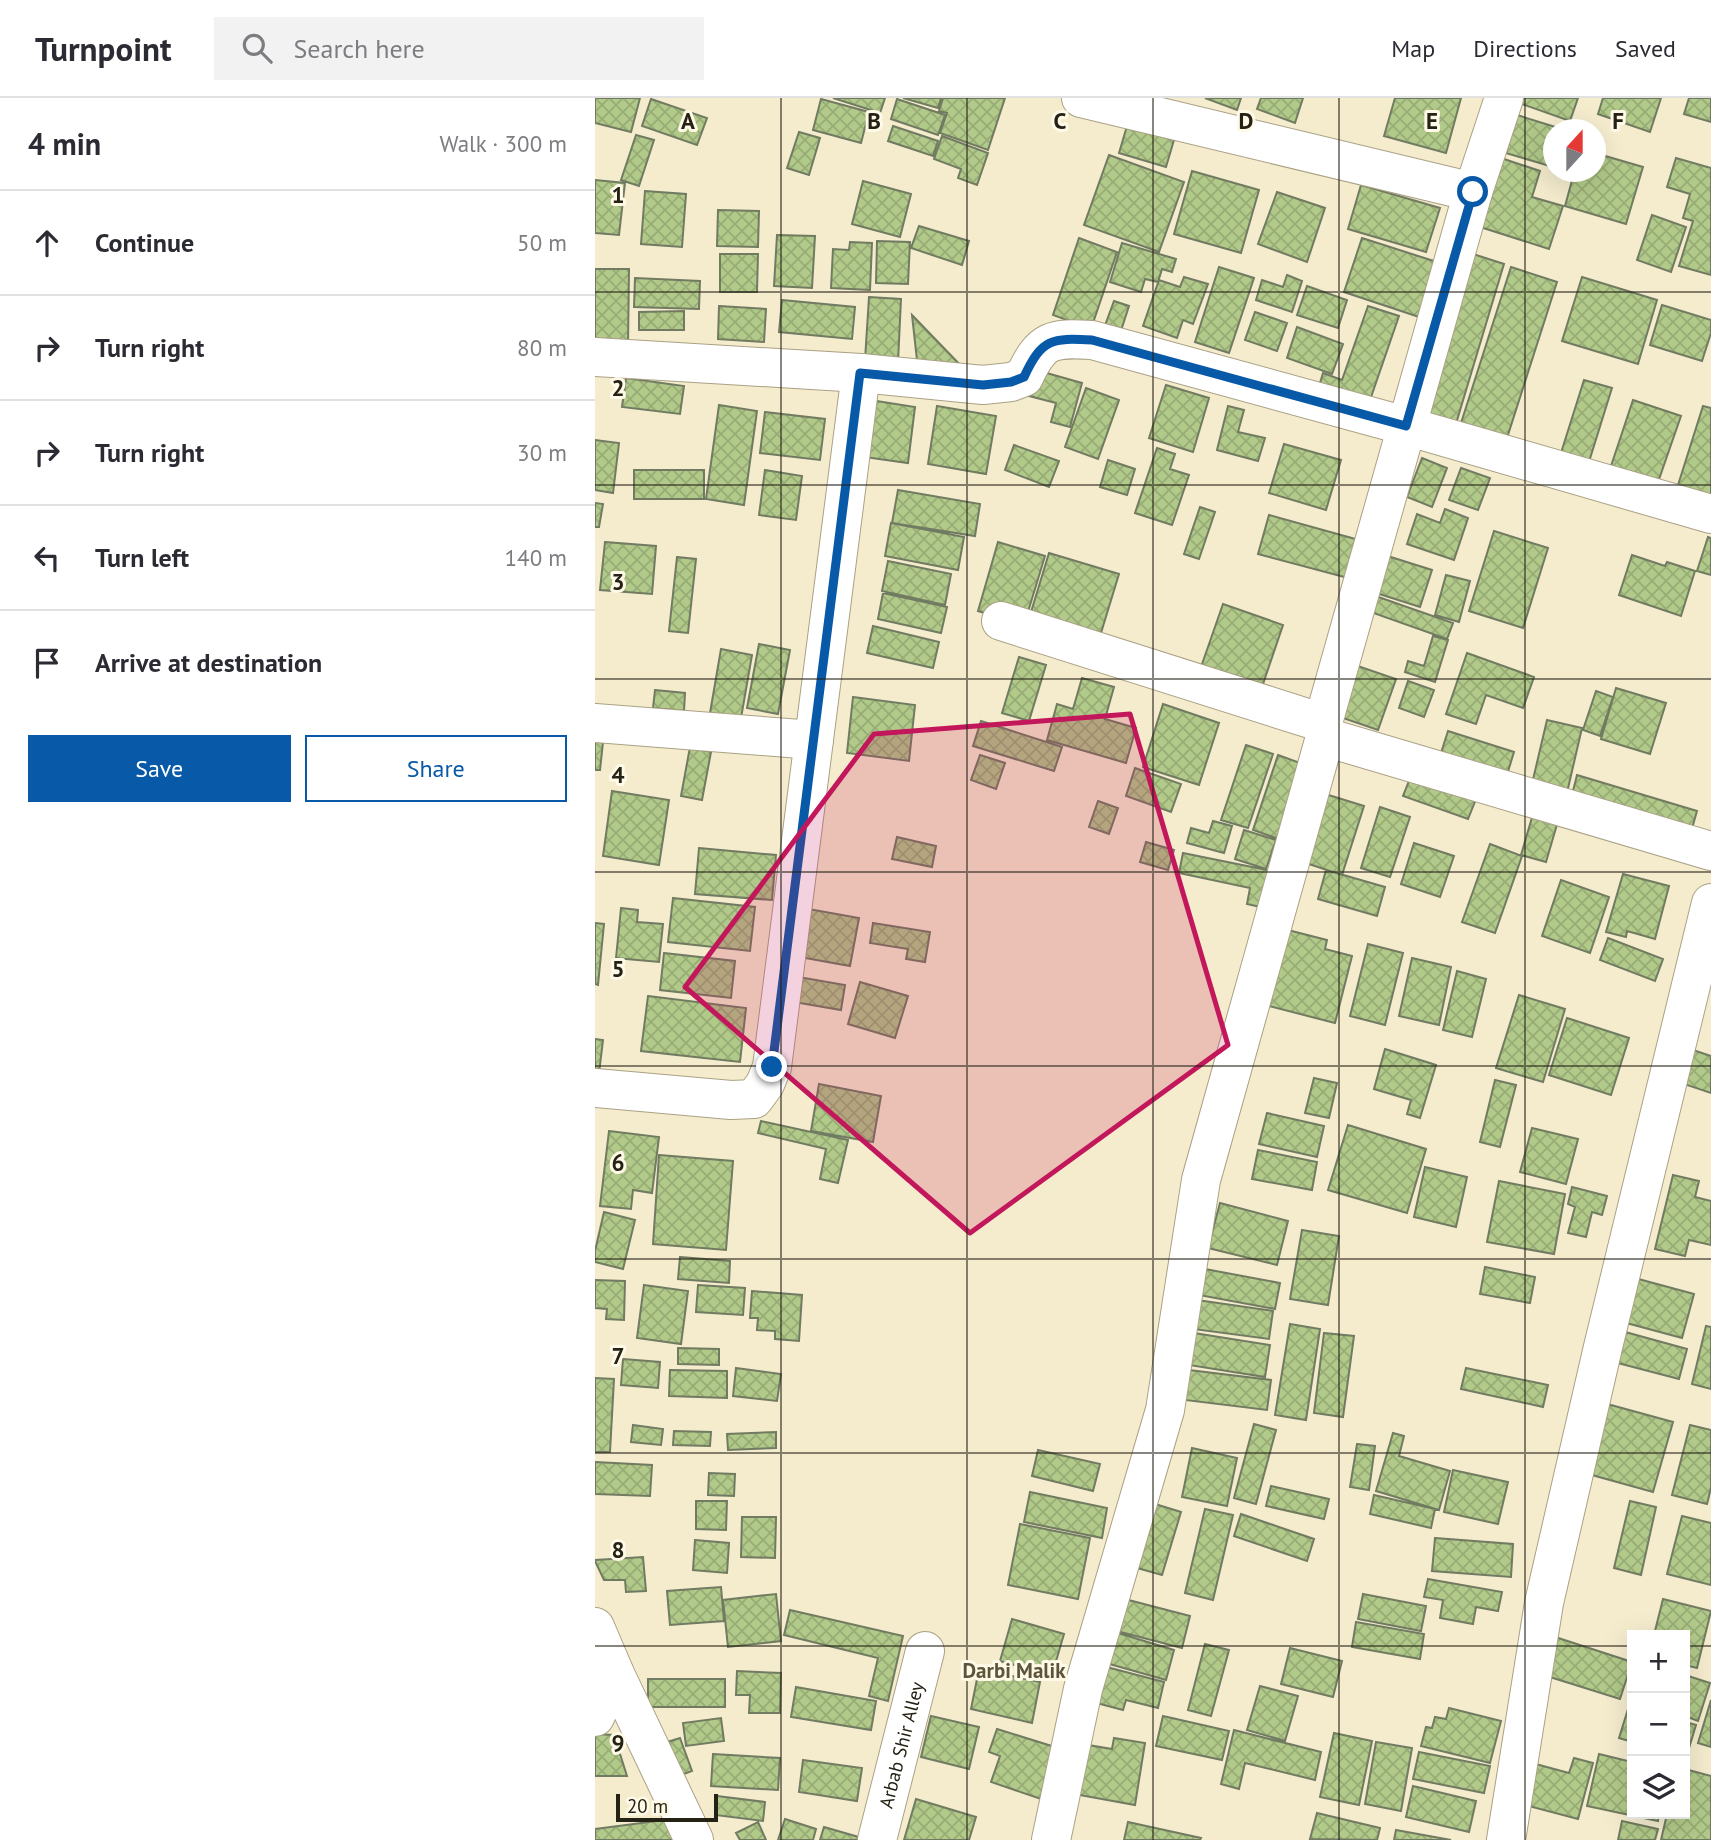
<!DOCTYPE html>
<html lang="en">
<head>
<meta charset="utf-8">
<style>
  body { margin:0; font-family:"PT Sans",sans-serif; background:#f2f2f3; color:#2b2b33 }
  .controls { position:absolute; right:21px; bottom:21px; display:grid; overflow:hidden; border-radius:0px; box-shadow:0 7px 28px #0002 }
  .controls button { width:63px; height:63px; display:grid; place-items:center; padding:0; border:0; border-bottom:2px solid #e1e1e2; background:#fff; color:#2b2b33; font:35px sans-serif }
  .compass { position:absolute; left:948px; top:21px; width:63px; height:63px; border-radius:50%; background:#fff; box-shadow:0 7px 28px #0002; rotate:21deg }
  .scale { position:absolute; left:21px; bottom:18px; width:102px; box-sizing:border-box; padding-left:7px; border:4px solid #242115; border-top:0; font-size:19px; line-height:24px; white-space:nowrap; color:#242115; -webkit-text-stroke:5px #fff9e7; paint-order:stroke }
  .stop { position:absolute; width:21px; height:21px; margin:-16px; border:5px solid #085aa8; border-radius:50%; background:#fff }
  .stop.end { background:#085aa8; border-color:#fff; box-shadow:0 2px 7px #0008 }
  .list { margin:0; padding:0; list-style:none }
  h2 { display:flex; justify-content:space-between; align-items:center; height:91px; margin:0; padding:0 28px; font-size:30px }
  h2 small { font-size:23px; font-weight:400; color:#7c7c81 }
  .list li { display:grid; grid-template-columns:46px 1fr auto; gap:21px; align-items:center; box-sizing:border-box; height:105px; padding:0 28px; border-top:2px solid #e1e1e2 }
  .list b { display:block; font-size:26px; white-space:nowrap }
  .list em { font-size:23px; font-style:normal; color:#7c7c81 }
  .actions { display:flex; gap:14px; padding:21px 28px }
  .actions a { flex:1; padding:16px 0; border:2px solid #085aa8; border-radius:0px; text-align:center; font-size:24px; color:#085aa8 }
  .actions .main { background:#085aa8; color:#fff }
  .icon { flex:none; width:38px; height:38px; fill:none; stroke:currentColor; stroke-width:2; stroke-linecap:round; stroke-linejoin:round }
  .map { position:relative; flex:none; width:1116px; height:1742px; overflow:hidden }
  header { display:flex; align-items:center; gap:42px; box-sizing:border-box; height:98px; padding:0 35px; background:#fff; border-bottom:2px solid #e1e1e2 }
  header strong { font-size:33px }
  nav { display:flex; gap:38px; margin-inline-start:auto; font-size:24px }
  .search { width:490px; height:63px; background:#f2f2f3; display:flex; align-items:center; gap:18px; box-sizing:border-box; padding:0 24px; border-radius:0px; color:#7c7c81; font-size:26px }
  main { display:flex }
  aside { flex:1; background:#fff }
  .map>svg:first-child { display:block }
  .building { fill:url(#building-cross-hatch); stroke:#717b61; stroke-width:2 }
  .lines { fill:none; stroke-linecap:round; stroke-linejoin:round }
  .minor-casing { stroke:#aaa185; stroke-width:40 }
  .minor { stroke:#fff; stroke-width:38 }
  .route { stroke:#085aa8; stroke-width:9 }
  .marked { fill:#c2185b; fill-opacity:0.2; stroke:#c2185b; stroke-width:5; stroke-linejoin:round }
  .grid { fill:none; stroke:#242115; stroke-width:2; stroke-opacity:0.55 }
  .labels { text-anchor:middle; stroke-width:6; stroke-linejoin:round; paint-order:stroke }
  .street-label { font-size:19px; fill:#242115; stroke:#fff9e7 }
  .neighbourhood-label { font-size:21px; font-weight:bold; fill:#5d553b; stroke:#fff9e7 }
  .grid-label { font-size:23px; text-anchor:middle; font-weight:bold; fill:#242115; stroke:#fff9e7; stroke-width:6; stroke-linejoin:round; paint-order:stroke }
</style>
</head>
<body>
<header>
<strong>Turnpoint</strong>
<div class="search"><svg class="icon" aria-label="search" viewBox="0 0 24 24"><circle cx="10" cy="10" r="6"/><path d="M15 15l6 6"/></svg>Search here</div>
<nav><a>Map</a><a>Directions</a><a>Saved</a></nav>
</header>
<main>
<aside>
<h2>4 min<small>Walk · 300 m</small></h2>
<ul class="list">
<li><svg class="icon" aria-label="ahead" viewBox="0 0 24 24"><path d="M12 20V5M6 11l6-6 6 6"/></svg><div><b>Continue</b></div><em>50 m</em></li>
<li><svg class="icon" aria-label="right" viewBox="0 0 24 24"><path d="M7 20v-9h11M14 6l5 5-5 5"/></svg><div><b>Turn right</b></div><em>80 m</em></li>
<li><svg class="icon" aria-label="right" viewBox="0 0 24 24"><path d="M7 20v-9h11M14 6l5 5-5 5"/></svg><div><b>Turn right</b></div><em>30 m</em></li>
<li><svg class="icon" aria-label="left" viewBox="0 0 24 24"><path d="M17 20v-9H6M10 6l-5 5 5 5"/></svg><div><b>Turn left</b></div><em>140 m</em></li>
<li><svg class="icon" aria-label="arrive" viewBox="0 0 24 24"><path d="M6 21V4h12l-3 4 3 4H6"/></svg><div><b>Arrive at destination</b></div></li>
</ul>
<div class="actions"><a class="main">Save</a><a>Share</a></div>
</aside>
<div class="map">
<svg width="1116" height="1742" viewBox="0 0 1116 1742">
  <defs>
    <pattern id="building-cross-hatch" width="8" height="8" patternUnits="userSpaceOnUse" patternTransform="scale(1.75)"><rect width="8" height="8" fill="#b1c989"/><path d="M0 0l8 8M0 8l8-8" fill="none" stroke="#98ac75"/></pattern>
  </defs>
  <rect width="100%" height="100%" fill="#f5ecce"/>
  <path class="building" d="M0,0H45L36,34L0,25Z
    M238,0H290L285,15Z
    M308,0H346L343,10Z
    M348,0H410L393,52L345,35L352,15L344,13Z
    M610,0H646L642,12Z
    M666,0H708L700,25L662,11Z
    M800,0H866L851,55L789,38Z
    M922,0H983L975,23L921,4Z
    M1008,0H1066L1055,34L1003,16Z
    M1094,0H1116V24L1089,16Z
    M56,1L112,20L102,47L47,28Z
    M226,1L274,14L266,45L218,32Z
    M302,1L350,17L343,37L296,21Z
    M922,17L970,32H958V69L911,55Z
    M298,28L343,43L338,58L293,43Z
    M532,28L579,42L571,69L524,55Z
    M204,34L225,40L214,77L192,70Z
    M41,37L59,42L44,88L26,82Z
    M347,38L393,55L382,87L363,80L366,71L339,61Z
    M1000,55L1048,69L1031,126L970,108L979,75L973,74H1000Z
    M514,57L589,84L564,154L489,127Z
    M900,58L945,73L937,99L968,108L954,151L879,127Z
    M1081,60L1116,70V177L1084,168L1098,123L1088,120L1095,96L1072,89Z
    M597,73L664,92L646,155L579,136Z
    M0,82L30,85L24,137L0,135Z
    M268,83L316,96L305,139L257,126Z
    M766,87L845,110L831,154L753,131Z
    M50,93L91,96L87,149L46,146Z
    M682,94L730,110L712,164L663,146Z
    M123,112L164,113L163,149L122,148Z
    M1057,117L1091,129L1076,174L1042,162Z
    M324,128L374,143L367,167L316,150Z
    M182,137L220,138L217,190L179,188Z
    M484,140L522,154L496,231L458,217Z
    M767,140L845,165L827,220L749,194Z
    M282,143L315,144L313,186L281,185Z
    M255,144L277,145L275,192L236,190L238,151L254,152Z
    M527,145L581,161L577,174L567,171L563,184L550,181L546,194L515,184Z
    M875,155L909,166L860,329L825,318Z
    M125,156H163L162,194H125Z
    M624,169L659,180L634,255L600,244Z
    M916,169L962,184L912,340L866,325Z
    M0,171H34L33,247L0,246Z
    M692,177L707,183L697,214L661,202L667,182L688,189Z
    M589,179L613,186L598,226L588,222L582,240L548,228L564,182L585,189Z
    M987,179L1062,202L1043,266L967,243Z
    M40,180L105,183L104,211L39,209Z
    M712,188L752,202L743,230L702,217Z
    M274,199L306,201L303,264L270,262Z
    M187,202L260,209L257,241L184,234Z
    M519,203L534,208L524,239L508,233Z
    M1067,207L1116,222V235L1107,263L1055,247Z
    M124,208L171,211L169,244L123,241Z
    M773,208L804,218L774,305L724,288L728,275L747,282Z
    M89,213V232H44V214Z
    M660,214L692,225L682,253L650,242Z
    M317,217L371,273L323,271Z
    M702,229L748,246L737,276L692,260Z
    M441,272L487,285L475,329L456,324L461,305L434,298Z
    M31,280L89,288L85,316L27,309Z
    M989,282L1017,290L993,367L965,358Z
    M571,287L614,300L598,354L554,340Z
    M491,290L524,302L503,361L470,349Z
    M269,301L320,309L313,365L262,358Z
    M1038,302L1086,318L1061,390L1014,374Z
    M124,307L162,313L149,407L111,401Z
    M342,308L401,318L391,376L333,366Z
    M633,308L649,312L643,334L670,340L663,363L622,352Z
    M1108,308L1116,310V398L1083,387Z
    M170,314L230,321L225,362L165,355Z
    M0,342L24,345L18,395L0,392Z
    M689,346L746,362L731,412L674,395Z
    M419,347L464,363L454,389L410,372Z
    M562,350L580,356L575,371L594,377L577,427L540,415Z
    M827,360L852,370L837,409L812,399Z
    M513,362L540,371L532,397L505,389Z
    M866,370L895,380L883,412L854,402Z
    M39,372H109V401H39Z
    M170,372L207,378L201,422L164,417Z
    M303,392L385,406L380,438L297,425Z
    M0,405L8,406L4,429H0Z
    M605,409L620,414L604,461L589,456Z
    M850,411L873,420L859,462L812,446L822,416L845,425Z
    M674,417L764,442L753,480L663,456Z
    M296,425L369,439L363,472L290,458Z
    M899,433L953,450L928,530L874,513Z
    M1113,439L1116,440V477L1102,473Z
    M10,444L61,448L57,496L5,492Z
    M403,444L450,458L429,527L383,513Z
    M454,455L524,476L506,535L436,514Z
    M783,455L837,472L825,509L772,492Z
    M1037,457L1070,468L1072,464L1100,473L1086,518L1024,497Z
    M82,459L101,461L93,535L74,533Z
    M293,463L356,476L350,507L287,493Z
    M851,477L875,483L864,524L840,517Z
    M288,495L352,509L346,535L283,521Z
    M772,495L858,525L852,541L767,511Z
    M628,506L688,527L667,589L606,569Z
    M278,528L344,544L338,570L272,555Z
    M838,538L853,542L840,584L810,574L813,563L829,568Z
    M164,546L195,552L183,616L152,610Z
    M126,551L157,557L146,620L115,615Z
    M872,555L939,579L928,610L891,597L881,626L851,616Z
    M424,559L451,567L434,623L407,615Z
    M754,565L801,581L783,632L736,616Z
    M487,580L519,589L510,621L541,630L531,665L452,642L462,606L478,611Z
    M813,583L839,592L829,619L804,610Z
    M1021,590L1071,605L1055,656L1006,641Z
    M60,592L90,595L89,613L58,610Z
    M1001,593L1018,599L1005,638L988,632Z
    M258,599L320,607L314,663L252,655Z
    M568,606L624,625L604,687L548,669Z
    M952,622L987,630L971,699L936,690Z
    M386,623L467,649L459,673L378,648Z
    M853,633L919,654L911,680L845,658Z
    M0,643L8,644L5,672H0Z
    M651,647L678,656L653,730L626,722Z
    M95,649L116,654L107,702L86,698Z
    M385,657L410,665L401,691L376,682Z
    M683,657L708,666L684,741L658,732Z
    M540,670L586,686L576,714L531,698Z
    M982,677L1102,713L1096,734L977,697Z
    M816,678L881,701L873,721L808,698Z
    M17,693L74,702L64,767L8,758Z
    M727,695L769,708L747,777L705,763Z
    M503,703L523,710L514,736L494,729Z
    M785,709L815,719L795,779L766,770Z
    M938,716L963,723L951,764L926,757Z
    M618,723L637,728L629,755L592,745L596,730L614,735Z
    M649,732L681,742L671,771L640,761Z
    M302,739L341,748L337,769L297,761Z
    M551,744L579,752L573,772L545,764Z
    M819,745L859,758L845,799L806,786Z
    M895,746L927,758L900,835L867,824Z
    M104,750L181,757L177,802L100,796Z
    M588,755L677,773L670,810L652,806L655,790L584,775Z
    M731,772L790,789L782,818L723,801Z
    M1028,776L1074,788L1060,841L1032,833L1031,839L1011,834Z
    M966,782L1014,799L995,855L947,838Z
    M78,800L160,809L155,853L73,844Z
    M26,810L43,812L42,824L68,826L64,864L21,860Z
    M208,810L264,820L255,868L199,858Z
    M0,825L9,826L3,887L0,886Z
    M278,825L335,834L330,864L311,861L313,851L275,845Z
    M685,830L732,842L730,851L757,858L740,925L666,906Z
    M1013,840L1068,861L1060,883L1005,862Z
    M773,846L808,855L790,927L755,918Z
    M69,855L140,863L136,900L65,892Z
    M817,860L856,869L844,927L804,918Z
    M862,873L891,881L877,939L848,932Z
    M192,877L250,887L246,912L187,902Z
    M265,884L313,898L300,940L253,926Z
    M924,897L970,911L948,984L901,970Z
    M53,898L151,910L145,964L46,953Z
    M972,920L1034,940L1016,997L954,977Z
    M0,941L8,942L4,975H0Z
    M1092,950L1116,958V995L1080,983Z
    M790,951L841,967L825,1020L812,1016L816,1002L779,991Z
    M719,980L742,985L734,1020L710,1015Z
    M900,982L921,987L905,1049L885,1044Z
    M224,986L286,998L278,1044L216,1033Z
    M672,1015L729,1028L722,1059L664,1046Z
    M166,1023L253,1042L243,1085L225,1081L231,1051L163,1035Z
    M753,1027L831,1051L812,1115L733,1092Z
    M937,1030L983,1041L971,1086L925,1074Z
    M14,1033L64,1039L57,1095L38,1092L36,1111L5,1108Z
    M663,1052L722,1064L717,1092L657,1081Z
    M64,1057L138,1063L131,1152L58,1146Z
    M830,1069L872,1079L861,1129L819,1119Z
    M1078,1077L1104,1083L1100,1099L1116,1103V1147L1094,1142L1090,1158L1060,1151Z
    M904,1083L970,1096L959,1156L892,1144Z
    M977,1089L1012,1098L1007,1117L997,1114L991,1139L973,1135L980,1109L973,1106Z
    M625,1105L693,1123L682,1167L613,1150Z
    M9,1114L40,1122L28,1171L0,1164V1153Z
    M707,1132L744,1138L733,1207L695,1201Z
    M85,1159L135,1163L134,1185L83,1181Z
    M890,1169L940,1179L935,1205L885,1196Z
    M610,1171L685,1185L680,1211L604,1197Z
    M1036,1179L1099,1196L1087,1240L1024,1223Z
    M0,1182L30,1183L29,1222L11,1221L12,1211L0,1210Z
    M49,1187L93,1193L86,1246L42,1240Z
    M103,1187L150,1190L148,1217L101,1214Z
    M157,1193L207,1197L204,1243L180,1241V1233L162,1232L163,1220H155Z
    M602,1202L678,1213L674,1241L598,1231Z
    M695,1226L725,1231L711,1322L680,1317Z
    M1111,1228L1116,1229V1291L1097,1286Z
    M1023,1232L1092,1251L1084,1281L1015,1263Z
    M599,1235L675,1247L670,1279L594,1267Z
    M729,1235L759,1238L748,1319L719,1315Z
    M83,1250L124,1251V1267L83,1266Z
    M28,1261L65,1264L63,1290L26,1287Z
    M141,1270L186,1276L182,1303L138,1298Z
    M871,1270L953,1287L948,1309L866,1291Z
    M75,1272L132,1273V1300L74,1298Z
    M594,1272L676,1282L672,1312L590,1302Z
    M0,1280L19,1281L15,1354H0Z
    M1005,1304L1078,1324L1058,1394L986,1374Z
    M659,1326L681,1332L661,1406L639,1400Z
    M38,1327L68,1331L66,1347L36,1344Z
    M1095,1327L1116,1332V1390L1112,1406L1077,1397Z
    M79,1333L116,1334L115,1348L78,1347Z
    M181,1334V1350L133,1352L132,1336Z
    M798,1335L809,1338L804,1358L855,1373L844,1412L781,1393Z
    M762,1346L780,1348L774,1392L755,1389Z
    M597,1350L642,1360L632,1408L587,1399Z
    M443,1352L505,1366L498,1393L437,1378Z
    M0,1364L57,1367L55,1398L0,1396Z
    M858,1372L913,1384L903,1426L849,1414Z
    M114,1375L140,1376L139,1398L113,1397Z
    M676,1388L734,1401L729,1421L671,1408Z
    M435,1394L512,1410L507,1440L429,1424Z
    M779,1397L840,1411L836,1430L775,1416Z
    M547,1402L586,1414L567,1477L528,1466Z
    M101,1403H132L131,1432L101,1431Z
    M1035,1403L1061,1409L1046,1477L1019,1470Z
    M610,1411L638,1417L618,1502L590,1495Z
    M646,1416L719,1441L712,1463L639,1438Z
    M1087,1418L1116,1425V1487L1072,1476Z
    M147,1419H181L180,1460L146,1459Z
    M425,1426L495,1440L483,1501L413,1487Z
    M840,1440L918,1446L916,1479L837,1473Z
    M100,1442L134,1445L132,1475L98,1472Z
    M48,1459L51,1493L31,1494L30,1482H9L0,1463V1462Z
    M833,1481L907,1494L903,1513L881,1509L878,1526L845,1520L848,1502L829,1499Z
    M126,1489L129,1523L75,1527L72,1493Z
    M181,1496L186,1543L133,1549L128,1502Z
    M768,1496L831,1508L826,1533L763,1521Z
    M522,1499L595,1518L587,1550L514,1531Z
    M1068,1501L1116,1513L1102,1570L1090,1567V1537H1059Z
    M195,1512L308,1538L293,1603L274,1598L283,1560L189,1537Z
    M417,1521L469,1536L457,1577L405,1563Z
    M761,1524L829,1536L825,1561L757,1549Z
    M513,1532L579,1552L571,1582L504,1563Z
    M951,1536L1037,1564L1025,1601L939,1574Z
    M610,1546L634,1552L616,1618L593,1612Z
    M695,1550L747,1563L738,1599L686,1586Z
    M504,1567L569,1584L563,1610L531,1602L528,1612L494,1603Z
    M384,1571L445,1584L437,1625L376,1611Z
    M142,1573L186,1575L185,1615H154L155,1597H141Z
    M1090,1577L1115,1585L1103,1623L1090,1618Z
    M53,1581H130V1609H53Z
    M665,1588L703,1598L690,1643L652,1632Z
    M201,1589L281,1603L276,1632L196,1619Z
    M1116,1602V1649L1103,1645Z
    M1034,1608L1037,1609V1644L1024,1640Z
    M854,1610L906,1623L895,1665L826,1648L831,1629L837,1630L840,1619L851,1621Z
    M336,1618L384,1629L374,1671L326,1659Z
    M568,1618L634,1633L627,1662L561,1648Z
    M126,1620L129,1643L91,1648L88,1625Z
    M1090,1624L1101,1627L1091,1660H1090Z
    M402,1631L463,1650L446,1701L396,1684L405,1658L394,1654Z
    M639,1632L726,1654L720,1682L650,1665L644,1691L626,1686Z
    M739,1635L777,1643L764,1707L725,1699Z
    M0,1636L19,1637L32,1678H0Z
    M85,1640L97,1673L76,1681L63,1647Z
    M519,1640L550,1645L540,1707L479,1696L487,1646L517,1651Z
    M781,1644L817,1650L806,1713L770,1706Z
    M824,1654L895,1668L889,1695L818,1681Z
    M118,1656L185,1660L183,1692L116,1688Z
    M1004,1656L1037,1664V1716H1064L1063,1723L992,1708Z
    M979,1660L998,1665L983,1721L926,1706L937,1665L974,1675Z
    M208,1662L267,1670L262,1703L204,1694Z
    M1090,1671L1116,1678V1742H1066L1072,1716H1090Z
    M818,1688L881,1703L874,1734L811,1719Z
    M122,1698L170,1704L168,1723L120,1717Z
    M321,1701L381,1719L374,1742H309Z
    M722,1715L785,1730L782,1742L715,1741Z
    M190,1721L221,1731L218,1742H183Z
    M69,1722L79,1742H0V1731Z
    M1027,1723L1063,1731L1060,1742H1023Z
    M163,1724L171,1742H145L141,1735Z
    M533,1724L606,1740L605,1742H529Z
    M229,1729L267,1740L266,1742H225Z
    M801,1732L856,1742H799Z"/>
  <g class="lines">
    <defs>
      <g id="minor">
        <path d="M486,0L878,94"/>
        <path d="M0,259L266,275L388,287L416,284L429,279C447,240 457,240 497,242L811,328L1116,416"/>
        <path d="M406,523L728,625L730,639L1116,753"/>
        <path d="M0,625L219,642"/>
        <path d="M728,625L878,94L909,0"/>
        <path d="M0,990L136,1002L159,1001L170,986L177,969L266,275"/>
        <path d="M0,1529L20,1576L99,1742"/>
        <path d="M0,1619L20,1576"/>
        <path id="s1" d="M282,1742L330,1553"/>
        <path d="M456,1742L488,1591L570,1312L606,1082L730,639"/>
        <path d="M911,1742L949,1505L1008,1249L1116,805"/>
      </g>
    </defs>
    <use href="#minor" class="minor-casing"/>
    <use href="#minor" class="minor"/>
  </g>
  <g class="lines">
    <path class="route" d="M177,969L265,275L388,287L416,284L429,279C447,240 457,240 497,242L811,328L878,94"/>
  </g>
  <path class="marked" d="M535,616L633,947L375,1135L90,889L279,636Z"/>
  <path class="grid" d="M186,0V1742M372,0V1742M558,0V1742M744,0V1742M930,0V1742M0,194H1116M0,387H1116M0,581H1116M0,774H1116M0,968H1116M0,1161H1116M0,1355H1116M0,1548H1037M1090,1548H1116"/>
  <g class="labels">
    <g class="street-label">
      <text dy="7" stroke="none"><textPath href="#s1" startOffset="98">Arbab Shir Alley</textPath></text>
    </g>
    <g class="neighbourhood-label">
      <text x="419" y="1580">Darbi Malik</text>
    </g>
  </g>
  <g class="grid-label">
    <text x="93" y="31">A</text>
    <text x="279" y="31">B</text>
    <text x="465" y="31">C</text>
    <text x="651" y="31">D</text>
    <text x="837" y="31">E</text>
    <text x="1023" y="31">F</text>
    <text x="23" y="105">1</text>
    <text x="23" y="298">2</text>
    <text x="23" y="492">3</text>
    <text x="23" y="685">4</text>
    <text x="23" y="879">5</text>
    <text x="23" y="1073">6</text>
    <text x="23" y="1266">7</text>
    <text x="23" y="1460">8</text>
    <text x="23" y="1653">9</text>
  </g>
</svg>
<div class="controls">
<button>+</button>
<button>−</button>
<button><svg class="icon" aria-label="layers" viewBox="0 0 24 24"><path d="M12 4l9 5-9 5-9-5zM3 14l9 5 9-5"/></svg></button>
</div>
<svg class="compass" viewBox="-18 -18 36 36"><path d="M0-13l5 13h-10z" fill="#e53935"/><path d="M0 13l5-13h-10z" fill="#7c7c81"/></svg>
<div class="scale">20 m</div>
<div class="stop" style="left:878px;top:94px"></div>
<div class="stop end" style="left:177px;top:969px"></div>
</div>
</main>
</body>
</html>
